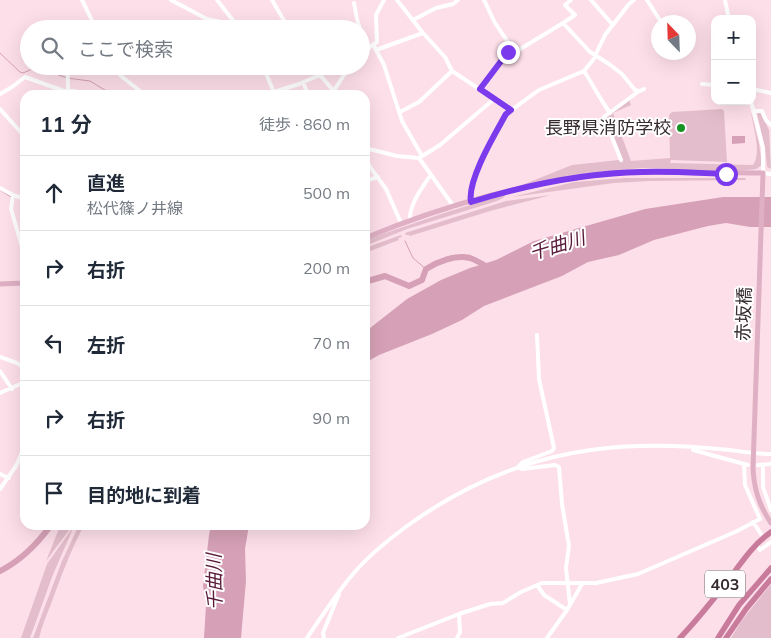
<!DOCTYPE html>
<html lang="ja">
<head>
<meta charset="utf-8">
<style>
  body { margin:0; font-family:Mulish,"Noto Sans JP",sans-serif; background:#f2f2f3; color:#1f2937 }
  .controls { position:absolute; right:15px; top:15px; display:grid; overflow:hidden; border-radius:10px; box-shadow:0 5px 20px #0002 }
  .controls button { width:45px; height:45px; display:grid; place-items:center; padding:0; border:0; border-bottom:1px solid #e0e1e3; background:#fff; color:#1f2937; font:25px sans-serif }
  .compass { position:absolute; left:651px; top:15px; width:45px; height:45px; border-radius:50%; background:#fff; box-shadow:0 5px 20px #0002; rotate:337deg }
  .stop { position:absolute; width:15px; height:15px; margin:-11px; border:4px solid #7c3aed; border-radius:50%; background:#fff }
  .stop.end { background:#7c3aed; border-color:#fff; box-shadow:0 1px 5px #0008 }
  .list { margin:0; padding:0; list-style:none }
  h2 { display:flex; justify-content:space-between; align-items:center; height:65px; margin:0; padding:0 20px; font-size:21px }
  h2 small { font-size:16px; font-weight:400; color:#747a83 }
  .list li { display:grid; grid-template-columns:32px 1fr auto; gap:15px; align-items:center; box-sizing:border-box; height:75px; padding:0 20px; border-top:1px solid #e0e1e3 }
  .list b { display:block; font-size:19px; white-space:nowrap }
  .list p { margin:0; font-size:16px; white-space:nowrap; color:#747a83 }
  .list em { font-size:16px; font-style:normal; color:#747a83 }
  .icon { flex:none; width:28px; height:28px; fill:none; stroke:currentColor; stroke-width:2; stroke-linecap:round; stroke-linejoin:round }
  .map { position:relative; flex:none; width:771px; height:638px; overflow:hidden }
  .search { position:absolute; background:#fff; box-shadow:0 5px 20px #0002; left:20px; top:20px; width:350px; height:55px; display:flex; align-items:center; gap:12px; box-sizing:border-box; padding:0 18px; border-radius:28px; color:#747a83; font-size:19px }
  .panel { position:absolute; background:#fff; box-shadow:0 5px 20px #0002; left:20px; top:90px; width:350px; height:440px; border-radius:15px }
  .map>svg:first-child { display:block }
  .green { fill:#e3bdcb }
  .water { fill:#d6a1b6 }
  .lines { fill:none; stroke-linecap:round; stroke-linejoin:round }
  .stream { stroke:#d6a1b6; stroke-width:1 }
  .river { stroke:#d6a1b6; stroke-width:6 }
  .minor { stroke:#fff; stroke-width:4 }
  .major { stroke:#dfb0c4; stroke-width:5 }
  .highway { stroke:#c97b9c; stroke-width:5.5 }
  .route { stroke:#7c3aed; stroke-width:6 }
  .poi-dot { fill:#169323; stroke:#fff; stroke-width:2 }
  .labels { text-anchor:middle; stroke-width:4; stroke-linejoin:round; paint-order:stroke }
  .shield { fill:#fff; stroke:#726b6d; stroke-width:1 }
  .shield-label { font-size:16px; font-weight:bold; fill:#362b2f }
  .poi-label { font-size:18px; fill:#362b2f; stroke:#fff; text-anchor:end }
  .street-label { font-size:18px; fill:#362b2f; stroke:#fff }
  .water-label { font-size:19px; font-style:italic; fill:#5a1b3a; stroke:#fff }
</style>
</head>
<body>
<div class="map">
<svg width="771" height="638" viewBox="0 0 771 638">
  <rect width="100%" height="100%" fill="#fddfe9"/>
  <path class="green" d="M629,99L631,105L613,113L631,161L670,158L669,115L672,112L722,109L724,111L727,162L671,160L670,163L753,165C762,152 753,128 751,112L759,143L762,165L756,169L738,171L644,168L603,171L517,187L572,165L619,160L623,163L605,117Z
    M760,112L769,130L771,169L767,167L765,148L757,114Z
    M625,178H746L745,180L649,181L614,183L512,197L574,182Z
    M506,194L503,198L497,201L407,229L365,246V240L444,213Z
    M551,195L490,211L410,236L409,235H406L405,233L506,201Z
    M401,235L402,237L398,238L399,240L365,253V248Z
    M61,525H73L46,561L60,526Z
    M79,525H86L81,531C69,555 60,579 51,604C46,616 42,626 39,638H33L62,561Z
    M74,526L52,577L30,638H21L47,564Z
    M771,584V638H731L742,620Z"/>
  <path class="water" d="M732,136H745V143L732,144Z
    M723,197H771V227H750L726,223L708,226L654,240L619,255L588,262L562,276L484,306L462,320L432,334L379,355L365,363V332L407,299L441,280L470,268L496,260L534,241L645,209Z
    M211,525H249L245,549L246,581L241,638H204L206,605L203,586L209,535Z"/>
  <g class="lines">
    <path class="stream" d="M0,53L20,72L23,73L37,67L67,78L90,81L113,95
      M0,190L11,197
      M405,241L413,258L426,269"/>
    <path class="river" d="M365,281H368L385,276L409,286L422,280L426,269C437,262 456,254 470,258C476,260 482,264 488,267
      M0,571C20,561 38,543 51,525"/>
    <path class="minor" d="M82,0L96,29
      M171,0L207,19L221,22L236,29
      M217,0L235,23L237,29
      M272,0L286,24L292,29
      M397,0L423,33L445,57L452,71L511,110
      M484,0L495,23L512,48L517,51L563,23L590,52L609,64L622,74L635,90L640,91L644,89
      M591,0L613,25
      M647,0L661,22
      M725,0L729,19
      M354,3L357,19L360,29
      M413,20L436,8L453,4L458,0
      M563,23L575,15L565,5L571,0
      M277,29L286,24
      M361,31L369,48
      M374,46L384,65L402,121L422,156
      M376,50L423,33
      M361,53L377,42L376,15L384,0
      M67,66C69,76 66,87 70,95
      M115,66L121,76L145,95
      M263,66L275,95
      M316,66L320,75L337,95
      M584,71C593,85 600,99 610,113
      M303,82L308,95
      M702,84L715,85
      M480,89L501,60L512,48
      M752,89L771,93
      M274,92L299,84L320,75
      M0,94L12,87L25,77L64,91H75L85,95
      M331,95L350,66
      M751,101L763,148V173L771,174
      M0,109L25,137
      M753,111H762L766,120L771,125
      M400,112L419,102L452,71
      M365,148L397,156L419,158L440,145L494,99
      M365,155L370,167L386,189L401,223
      M419,158L454,207
      M621,160L604,117L639,91
      M365,181L378,177
      M0,188L13,195L25,199
      M13,195L11,209L25,257
      M471,201L470,197L476,174L485,152L506,114L539,90L584,71L593,60L605,35L629,4L634,0
      M410,220C409,205 422,188 430,176
      M537,335L539,379L554,448L552,451L523,462L518,467L522,469L555,465L559,467L562,504L569,546L566,568L570,604
      M0,357L17,363L25,369
      M0,371L12,389
      M0,393L25,382
      M693,450L748,465
      M758,465L771,464
      M763,465V487L771,510
      M0,474L9,478
      M0,489L16,466L25,446
      M753,522L763,537
      M756,545L760,550L771,542
      M537,585L544,595L567,610
      M307,638C322,616 336,594 353,574C369,555 388,540 407,526C476,476 553,448 639,446C668,445 701,447 730,450C744,452 757,454 771,454
      M324,638L323,633L339,594
      M398,638L459,614L490,604L503,603L521,592L542,583H596L638,574L735,532L760,519L745,485L744,464
      M457,638L460,632L459,614
      M547,638L567,610L582,584"/>
    <path class="major" d="M365,238C442,206 535,179 618,173C666,170 715,173 763,173L753,468C754,489 759,505 771,523
      M0,284L25,283"/>
    <path class="highway" d="M680,638C695,622 709,605 723,587C738,568 751,546 771,532
      M718,638L739,605L771,568
      M726,638L746,609L771,579"/>
  </g>
  <g class="lines">
    <path class="route" d="M508,52L480,89L511,110L506,114C495,134 467,180 471,202C526,185 584,173 642,172C670,171 698,173 726,174"/>
  </g>
  <circle class="poi-dot" cx="681" cy="128" r="5"/>
  <g class="labels">
    <rect class="shield" x="705" y="570.5" width="40" height="27" rx="4"/>
    <g class="shield-label">
      <text x="725" y="590">403</text>
    </g>
    <g class="poi-label">
      <text x="671" y="134">長野県消防学校</text>
    </g>
    <g class="street-label">
      <text transform="translate(744 314) rotate(-88)" y="6">赤坂橋</text>
    </g>
    <g class="water-label">
      <text transform="translate(557 245) rotate(-17)" y="7">千曲川</text>
      <text transform="translate(214 582) rotate(-91)" y="7">千曲川</text>
    </g>
  </g>
</svg>
<div class="controls">
<button>+</button>
<button>−</button>
</div>
<svg class="compass" viewBox="-18 -18 36 36"><path d="M0-13l5 13h-10z" fill="#e53935"/><path d="M0 13l5-13h-10z" fill="#747a83"/></svg>
<div class="stop" style="left:726px;top:174px"></div>
<div class="stop end" style="left:508px;top:52px"></div>
<div class="search"><svg class="icon" aria-label="search" viewBox="0 0 24 24"><circle cx="10" cy="10" r="6"/><path d="M15 15l6 6"/></svg>ここで検索</div>
<section class="panel">
<h2>11 分<small>徒歩 · 860 m</small></h2>
<ul class="list">
<li><svg class="icon" aria-label="ahead" viewBox="0 0 24 24"><path d="M12 20V5M6 11l6-6 6 6"/></svg><div><b>直進</b><p>松代篠ノ井線</p></div><em>500 m</em></li>
<li><svg class="icon" aria-label="right" viewBox="0 0 24 24"><path d="M7 20v-9h11M14 6l5 5-5 5"/></svg><div><b>右折</b></div><em>200 m</em></li>
<li><svg class="icon" aria-label="left" viewBox="0 0 24 24"><path d="M17 20v-9H6M10 6l-5 5 5 5"/></svg><div><b>左折</b></div><em>70 m</em></li>
<li><svg class="icon" aria-label="right" viewBox="0 0 24 24"><path d="M7 20v-9h11M14 6l5 5-5 5"/></svg><div><b>右折</b></div><em>90 m</em></li>
<li><svg class="icon" aria-label="arrive" viewBox="0 0 24 24"><path d="M6 21V4h12l-3 4 3 4H6"/></svg><div><b>目的地に到着</b></div></li>
</ul>
</section>
</div>
</body>
</html>
